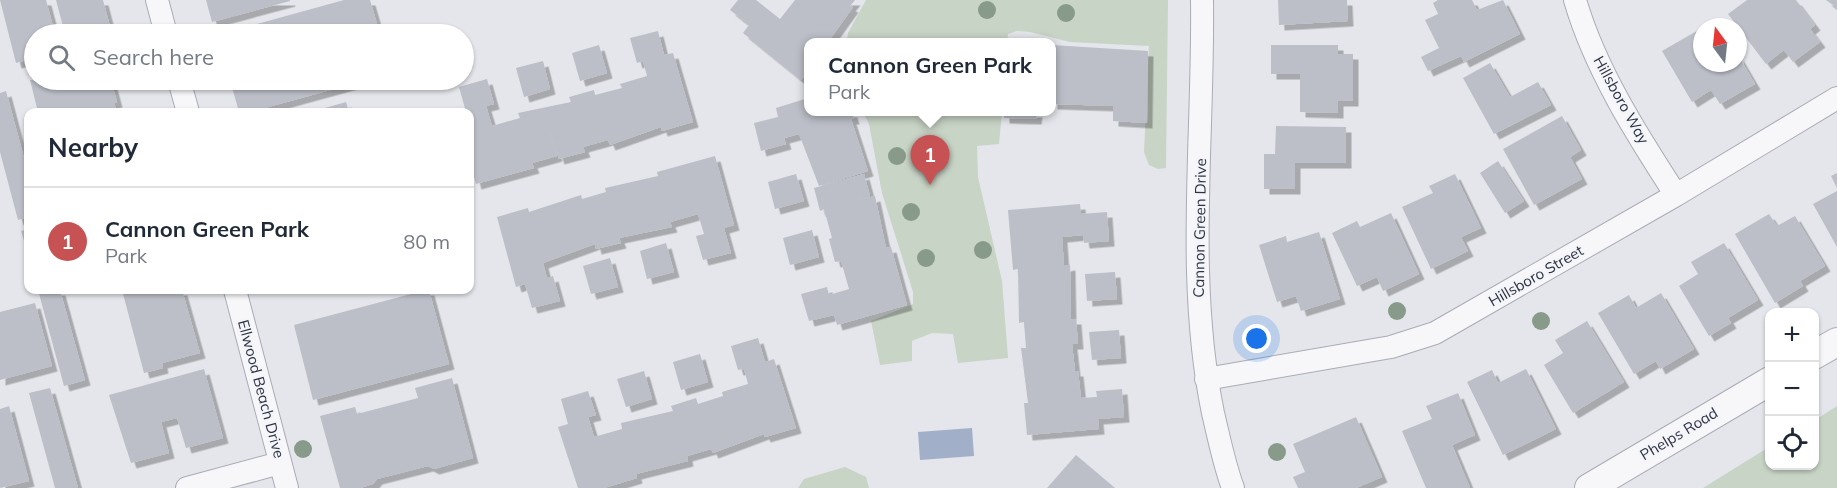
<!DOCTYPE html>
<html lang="en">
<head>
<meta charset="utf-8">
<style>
  body { margin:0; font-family:Mulish,sans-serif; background:#f6f6f7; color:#1f2937 }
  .controls { position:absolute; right:18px; bottom:18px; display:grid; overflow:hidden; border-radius:12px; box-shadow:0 2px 4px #0004 }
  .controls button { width:54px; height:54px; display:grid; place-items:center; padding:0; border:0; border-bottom:2px solid #e0e1e3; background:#fff; color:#1f2937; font:30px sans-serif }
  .compass { position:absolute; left:1693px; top:18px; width:54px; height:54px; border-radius:50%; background:#fff; box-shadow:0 2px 4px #0004; rotate:345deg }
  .you { position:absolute; left:1257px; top:339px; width:21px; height:21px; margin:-15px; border:4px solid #fff; border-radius:50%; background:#1a73e8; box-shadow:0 0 0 9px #1a73e833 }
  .badge { display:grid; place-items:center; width:39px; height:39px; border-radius:50%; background:#c75254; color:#fff; font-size:20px; font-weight:700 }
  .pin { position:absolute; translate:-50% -50px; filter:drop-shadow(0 2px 3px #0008) }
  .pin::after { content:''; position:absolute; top:32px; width:21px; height:18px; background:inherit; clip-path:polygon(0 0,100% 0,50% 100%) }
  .popup { position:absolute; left:804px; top:38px; width:252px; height:78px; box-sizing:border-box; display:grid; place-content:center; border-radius:12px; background:#fff; filter:drop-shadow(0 2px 4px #0005); font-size:20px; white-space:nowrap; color:#747a83 }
  .popup b { font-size:22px; color:#1f2937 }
  .popup::after { content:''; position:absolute; left:50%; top:100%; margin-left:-12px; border:12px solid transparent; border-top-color:#fff }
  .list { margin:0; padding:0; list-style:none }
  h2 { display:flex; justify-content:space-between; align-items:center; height:78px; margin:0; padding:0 24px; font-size:26px }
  h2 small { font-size:20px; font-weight:400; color:#747a83 }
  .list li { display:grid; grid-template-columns:39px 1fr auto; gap:18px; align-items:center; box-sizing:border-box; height:108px; padding:0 24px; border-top:2px solid #e0e1e3 }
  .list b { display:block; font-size:22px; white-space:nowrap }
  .list p { margin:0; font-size:20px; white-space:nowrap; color:#747a83 }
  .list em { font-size:20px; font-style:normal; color:#747a83 }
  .icon { flex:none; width:33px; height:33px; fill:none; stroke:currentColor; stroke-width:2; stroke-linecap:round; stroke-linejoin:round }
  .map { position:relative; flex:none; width:1837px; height:488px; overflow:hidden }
  .search { position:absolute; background:#fff; box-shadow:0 2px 4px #0004; left:24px; top:24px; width:450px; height:66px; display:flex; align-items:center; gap:15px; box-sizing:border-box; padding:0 21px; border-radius:33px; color:#747a83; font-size:22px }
  .panel { position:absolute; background:#fff; box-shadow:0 2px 4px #0004; left:24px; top:108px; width:450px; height:186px; border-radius:12px }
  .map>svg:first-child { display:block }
  .green { fill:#c8d4c6 }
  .water { fill:#a2afc9 }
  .building { fill:#bcbfc8; filter:url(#shadow) }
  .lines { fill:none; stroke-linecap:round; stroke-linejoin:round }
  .minor-casing { stroke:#a9acb5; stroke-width:24 }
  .tertiary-casing { stroke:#a9acb5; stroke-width:30 }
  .minor { stroke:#f7f7fa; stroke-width:22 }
  .tertiary { stroke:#f7f7fa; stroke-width:28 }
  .tree { fill:#889b8a }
  .labels { text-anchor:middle; stroke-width:4.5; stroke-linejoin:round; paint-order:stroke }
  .street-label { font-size:15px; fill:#2d3243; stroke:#f4f5f8 }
</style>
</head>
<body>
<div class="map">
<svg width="1837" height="488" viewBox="0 0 1837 488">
  <defs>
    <filter id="shadow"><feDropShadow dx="5.5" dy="5.5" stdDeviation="0" flood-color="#0004"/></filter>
  </defs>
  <rect width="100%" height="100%" fill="#e4e6eb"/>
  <path class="green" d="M866,0H1168L1166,168L1158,169L1149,165L1144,152L1149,46L1070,42L1030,32L1017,31L1008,34L1007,42H847L848,33Z
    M863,112H1002L999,144L977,146L978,177L1002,281L1008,358L958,363L953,334L932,333L912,341V361L880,365L871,321L913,304V292L882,193L869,124Z
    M1837,406V488H1703L1769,447L1770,466H1814L1815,420Z
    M845,467L866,477L869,488H798L804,479Z"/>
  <path class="water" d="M972,428L974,456L920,460L918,432Z"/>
  <path class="building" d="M0,0H46L55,34H34V58L16,63Z
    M56,0H103L112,34H65Z
    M206,0H290V1L212,22Z
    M344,0H370L380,34H221Z
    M738,0H756L780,19L795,0H855L850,6L853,7L828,42H808V71L801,80L743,33L749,25L730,10Z
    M1278,0H1347L1348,21L1279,25Z
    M1438,0H1472L1477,10L1503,0L1520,34L1464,62L1461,56L1428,71L1421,57L1439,48L1425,20L1438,14L1433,3Z
    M1747,0H1796L1815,25L1810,29L1820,42L1793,62L1784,50L1766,64L1728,14Z
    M1826,0H1837V8Z
    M1717,19L1722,27H1704Z
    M1702,28V63H1738V55L1755,84L1720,104L1711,90L1692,102L1662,51Z
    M658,31L664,55L673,53L693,122L662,131L661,127L610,145L608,140L583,147L585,152L559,159L548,125L557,156L532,163L534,168L476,184L470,162V112H466L459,87L487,79L494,104L486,106L492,126L520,118L518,113L571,102L569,97L594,90L595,95L622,88L620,84L647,76L643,61L637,63L630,38Z
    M599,45L607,73L580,81L572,53Z
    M1052,45L1148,51L1147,123L1113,121V106L1052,104Z
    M1271,45H1338V54H1353V101H1338V113L1300,112V74H1271Z
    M543,61L550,89L524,97L516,68Z
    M1490,63L1510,97L1538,82L1551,105L1494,134L1463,78Z
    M30,80H111L117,102L114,103L117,112H38Z
    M230,80H367L250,112H239Z
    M6,91L28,173V217L18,220L0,152V93Z
    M808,98V112H852L854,119H851L868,171L819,186L799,134L784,138L786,144L761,151L754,123L778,117L776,108Z
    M346,102L349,112H311Z
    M1004,112H1037L1036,119L1004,118Z
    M1562,116L1581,150L1570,157L1582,179L1534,205L1503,149Z
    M1276,126L1346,127V163H1295V189H1264V154H1275Z
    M715,156L734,225L724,228L731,253L703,260L696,236L704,234L698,214L670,222L672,227L619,238L621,243L596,249L595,244L543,263L547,278L553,276L560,301L532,308L525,284L516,287L497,217L528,208L529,212L581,195L582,199L606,192L605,188L658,176L657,172Z
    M1498,161L1524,201L1505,213L1480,173Z
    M1837,173V188L1831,176Z
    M796,174L804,201L775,209L768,182Z
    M864,174L870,196L855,201L875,196L886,248L891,247L907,305L837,325L834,315L809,321L801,294L827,287L829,295L849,289L841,261L835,262L829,239L832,238L824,209L820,211L814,188Z
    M1455,174L1481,228L1461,237L1468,251L1431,269L1402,207L1433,193L1429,186Z
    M1837,191V247L1813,204Z
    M1080,204L1081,214L1107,212L1109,241L1084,243L1083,235L1062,237L1064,266L1070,265L1071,319H1076L1078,344H1072L1075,371H1078L1081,398L1097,397L1096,391L1122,389L1124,417L1098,419L1099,429L1027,435L1024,403H1028L1021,348H1026L1024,322L1019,323L1018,269L1013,270L1008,210Z
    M1391,213L1419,274L1383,291L1377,277L1357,286L1332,233L1357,221L1360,227Z
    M1769,214L1777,226L1795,216L1825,266L1800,281L1803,286L1775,303L1735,234Z
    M28,229V254L21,231Z
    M812,230L819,257L790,265L783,238Z
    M1319,232L1340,299L1301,311L1296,296L1277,302L1259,245L1286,236L1287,242Z
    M666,243L674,272L647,279L640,251Z
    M1724,243L1758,300L1728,318L1731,323L1709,336L1679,286L1698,274L1691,262Z
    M610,258L618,287L591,294L583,266Z
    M1115,272L1117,299L1087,301L1085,274Z
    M38,290H60L85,380L64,386Z
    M122,290H182L200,353L162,363L163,368L144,373Z
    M426,290H429L449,364L313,400L294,325Z
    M1661,293L1694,349L1660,369L1656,361L1634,374L1598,313L1629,295L1636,308Z
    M35,303L52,366L0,380V312Z
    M1587,321L1624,382L1573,413L1544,365L1563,353L1555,340Z
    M1119,330L1121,358L1092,360L1089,332Z
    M758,338L765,362L774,359L796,428L765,437L764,434L713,453L711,449L687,456L688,461L636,474L637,478L604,488H578L558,427L568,424L561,399L588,391L596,415L588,417L594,437L622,429L621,423L673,411L671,406L696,398L698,404L723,396L722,392L748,384L744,369L738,370L731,346Z
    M700,354L708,382L681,390L673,362Z
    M204,369L223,438L186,448L177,418L161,422L169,453L131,463L109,395Z
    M1526,369L1556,429L1503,455L1467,382L1492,370L1498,383Z
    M644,371L652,399L626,407L617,379Z
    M452,378L473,458L434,469L428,466L377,479L373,484L360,488H340L320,416L355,407L357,414L418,398L415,388Z
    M50,388L78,488H55L29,393Z
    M1458,393L1475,435L1452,445L1470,488H1426L1402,431L1432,419L1426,406Z
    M9,406L29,481L0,488V409Z
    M1356,417L1382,477L1356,488H1298L1293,477L1305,472L1293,444Z
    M1076,455L1115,488H1047Z"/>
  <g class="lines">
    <defs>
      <path id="minor" d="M157,0L166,34
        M1202,0C1204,138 1185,277 1213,413C1219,438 1224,464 1233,488
        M1575,0C1595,69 1637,135 1676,195
        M179,80L188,112
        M235,290L287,488
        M1206,379L1391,347L1435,333L1676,195L1837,98
        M187,488L280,463"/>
      <path id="tertiary" d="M1814,355L1837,342
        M1589,488L1770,381"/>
    </defs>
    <use href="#minor" class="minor-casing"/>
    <use href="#tertiary" class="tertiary-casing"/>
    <use href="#minor" class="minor"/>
    <use href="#tertiary" class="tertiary"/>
  </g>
  <g class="tree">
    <circle cx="987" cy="10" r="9"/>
    <circle cx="1066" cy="13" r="9"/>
    <circle cx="897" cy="156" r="9"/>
    <circle cx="911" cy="212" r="9"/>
    <circle cx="983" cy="250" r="9"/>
    <circle cx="926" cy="258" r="9"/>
    <circle cx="1397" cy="311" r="9"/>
    <circle cx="1541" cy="321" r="9"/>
    <circle cx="303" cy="449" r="9"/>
    <circle cx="1277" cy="452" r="9"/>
  </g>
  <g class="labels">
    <g class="street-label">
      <text transform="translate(1621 100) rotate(61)" y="5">Hillsboro Way</text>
      <text transform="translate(1200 228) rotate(-89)" y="5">Cannon Green Drive</text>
      <text transform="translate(1536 276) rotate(-30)" y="5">Hillsboro Street</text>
      <text transform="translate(261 389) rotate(75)" y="5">Ellwood Beach Drive</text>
      <text transform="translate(1679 434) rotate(-31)" y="5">Phelps Road</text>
    </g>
  </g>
</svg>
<div class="controls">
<button>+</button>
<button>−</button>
<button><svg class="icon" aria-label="locate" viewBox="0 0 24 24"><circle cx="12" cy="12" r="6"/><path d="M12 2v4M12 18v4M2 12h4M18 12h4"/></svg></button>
</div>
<svg class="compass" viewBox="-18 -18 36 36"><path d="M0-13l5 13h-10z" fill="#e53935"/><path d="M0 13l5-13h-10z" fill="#747a83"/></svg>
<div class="you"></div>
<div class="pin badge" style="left:930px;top:185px">1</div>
<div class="popup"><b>Cannon Green Park</b>Park</div>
<div class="search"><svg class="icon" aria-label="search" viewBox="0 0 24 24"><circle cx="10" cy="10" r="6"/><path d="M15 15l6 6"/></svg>Search here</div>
<section class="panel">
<h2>Nearby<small></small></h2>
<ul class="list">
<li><span class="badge">1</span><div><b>Cannon Green Park</b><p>Park</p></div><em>80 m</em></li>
</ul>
</section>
</div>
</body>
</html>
